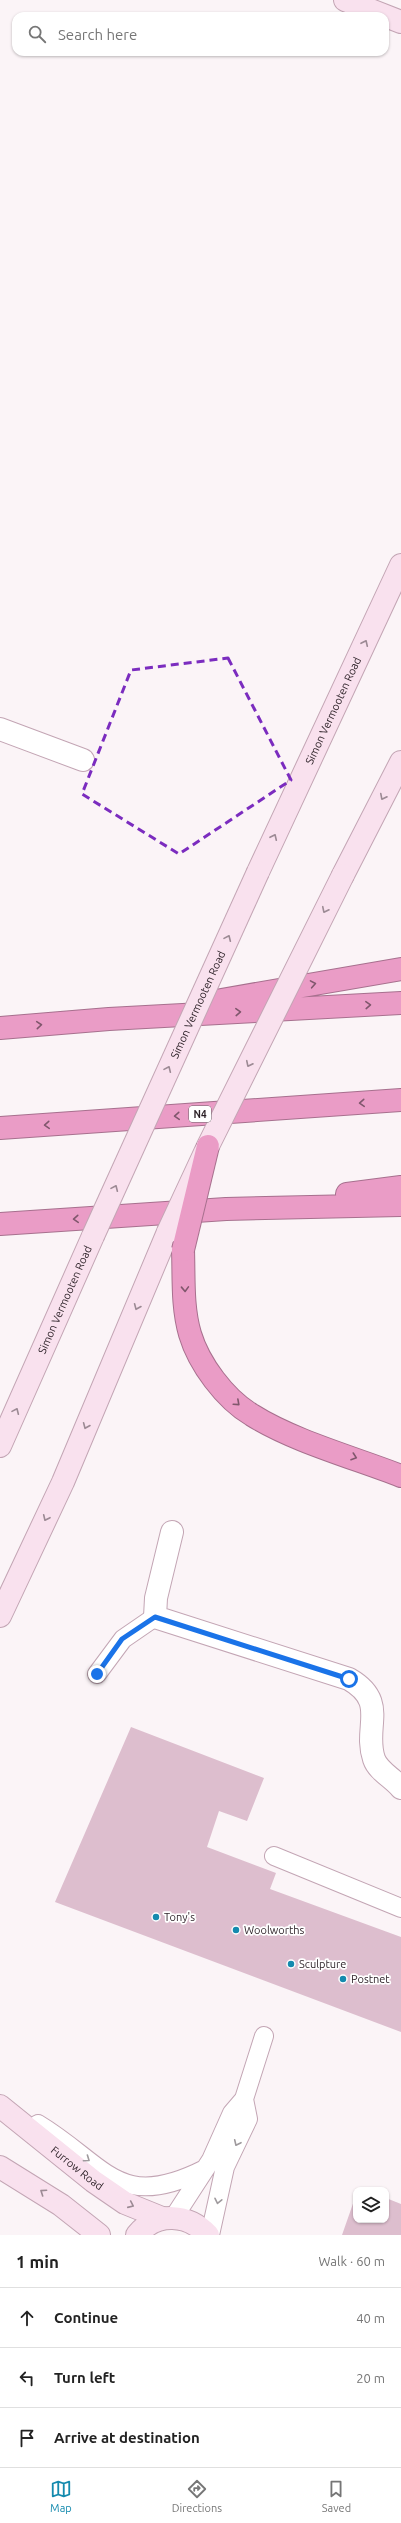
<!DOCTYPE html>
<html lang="en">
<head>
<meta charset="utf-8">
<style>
  body { margin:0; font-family:Ubuntu,sans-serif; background:#f2f2f2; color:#222 }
  .controls { position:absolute; right:12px; bottom:12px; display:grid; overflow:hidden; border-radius:8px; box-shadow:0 1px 3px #0004 }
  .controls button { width:36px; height:36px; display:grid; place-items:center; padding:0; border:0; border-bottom:1px solid #e0e0e0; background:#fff; color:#222; font:20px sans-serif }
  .stop { position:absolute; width:12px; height:12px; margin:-9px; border:3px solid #1a73e8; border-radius:50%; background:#fff }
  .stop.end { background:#1a73e8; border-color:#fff; box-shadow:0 1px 4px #0008 }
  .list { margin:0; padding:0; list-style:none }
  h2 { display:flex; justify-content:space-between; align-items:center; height:52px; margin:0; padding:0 16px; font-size:17px }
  h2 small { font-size:13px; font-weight:400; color:#767676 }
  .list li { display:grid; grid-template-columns:26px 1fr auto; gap:12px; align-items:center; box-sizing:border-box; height:60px; padding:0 16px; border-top:1px solid #e0e0e0 }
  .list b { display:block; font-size:15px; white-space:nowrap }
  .list em { font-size:13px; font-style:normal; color:#767676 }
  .icon { flex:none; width:22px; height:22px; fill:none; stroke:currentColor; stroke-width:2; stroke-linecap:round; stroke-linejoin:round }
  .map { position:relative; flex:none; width:401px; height:2235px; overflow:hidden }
  .search { position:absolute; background:#fff; box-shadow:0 1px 3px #0004; left:12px; right:12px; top:12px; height:44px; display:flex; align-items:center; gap:10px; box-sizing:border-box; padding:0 14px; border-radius:12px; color:#767676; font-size:15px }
  .sheet { height:232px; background:#fff }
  nav { display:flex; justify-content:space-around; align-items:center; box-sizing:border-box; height:56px; border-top:1px solid #e0e0e0; background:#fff; font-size:11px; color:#767676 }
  nav a { display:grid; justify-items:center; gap:2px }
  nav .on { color:#148aae }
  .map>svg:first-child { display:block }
  .building { fill:#ddbece }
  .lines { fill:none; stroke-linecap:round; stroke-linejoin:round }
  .lane-casing { stroke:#c3a5b4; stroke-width:20 }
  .street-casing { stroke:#c3a5b4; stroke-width:24 }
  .secondary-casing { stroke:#c3a5b4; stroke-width:24 }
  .highway-casing { stroke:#a7708e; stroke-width:24 }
  .lane { stroke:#fff; stroke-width:18 }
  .street { stroke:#fff; stroke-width:22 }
  .secondary { stroke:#f9e1ee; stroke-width:22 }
  .highway { stroke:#ea9cc6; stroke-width:22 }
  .secondary-bridge-casing { stroke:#c3a5b4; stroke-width:24; stroke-linecap:butt }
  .highway-bridge-casing { stroke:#a7708e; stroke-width:24; stroke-linecap:butt }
  .secondary-bridge { stroke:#f9e1ee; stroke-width:22 }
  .highway-bridge { stroke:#ea9cc6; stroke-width:22 }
  .oneway { stroke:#9c8a94 }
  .oneway2 { stroke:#80576d }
  .oneway3 { stroke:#9f9a9d }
  .route { stroke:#1a73e8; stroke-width:5 }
  .marked { fill:none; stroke:#7b2cbf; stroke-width:3; stroke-dasharray:8 5; stroke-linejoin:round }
  .poi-dot { fill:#148aae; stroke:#fff; stroke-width:1.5 }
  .labels { text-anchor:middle; stroke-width:3.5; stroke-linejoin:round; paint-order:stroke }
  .shield { fill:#fff; stroke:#6a6266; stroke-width:1 }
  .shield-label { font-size:10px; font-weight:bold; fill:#2a1f25 }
  .street-label { font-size:11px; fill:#2a1f25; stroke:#fff }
  .poi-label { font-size:11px; fill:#2a1f25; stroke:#fff; text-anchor:start }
</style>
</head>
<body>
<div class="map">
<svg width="401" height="2235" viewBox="0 0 401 2235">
  <rect width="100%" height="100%" fill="#fbf4f7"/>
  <path class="building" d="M131,1727L264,1778L247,1821L219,1811L207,1847L276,1873L270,1889L401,1937V2032L55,1902Z
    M356,2195V2220H386V2198L401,2204V2235H342Z"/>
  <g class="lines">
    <defs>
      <path id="lane" d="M97,1674L123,1639L155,1617
        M274,1856L401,1908
        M38,2124C106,2165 118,2213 205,2169
        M174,2217L211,2160L232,2113L244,2099L264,2036
        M210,2235L225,2167L248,2119L244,2099"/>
      <path id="street" d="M0,729L83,760
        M172,1532L156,1598L155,1617L349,1679C389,1702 363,1727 374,1759C378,1771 393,1778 401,1788"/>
      <g id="secondary">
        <path d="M345,0L401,22"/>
        <path id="s1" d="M258,872L401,565"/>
        <path d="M343,875L401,762"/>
        <path id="s2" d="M0,1446L93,1236"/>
        <path d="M0,1616L63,1482L168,1232"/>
        <path id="s3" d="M0,2106L93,2181L125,2203L162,2218"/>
        <path d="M0,2167L61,2205L99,2235"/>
        <path d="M137,2235C157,2211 188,2214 208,2235"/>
      </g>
      <path id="highway" d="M210,1002L401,969
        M0,1028L109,1019L401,1003
        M0,1128L401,1100
        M347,1194L401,1187
        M0,1224L226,1209L401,1205
        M183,1250C184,1277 182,1307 190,1334C199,1364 225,1399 252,1415C293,1441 355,1458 401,1476"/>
    </defs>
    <use href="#lane" class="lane-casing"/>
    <use href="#street" class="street-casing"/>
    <use href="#secondary" class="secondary-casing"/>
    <use href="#highway" class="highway-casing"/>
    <use href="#lane" class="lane"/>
    <use href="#street" class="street"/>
    <use href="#secondary" class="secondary"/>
    <use href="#highway" class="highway"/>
    <defs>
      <g id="secondary-bridge">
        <path d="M168,1232L208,1146L343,875"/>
        <path id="s4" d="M93,1236L258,872"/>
      </g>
      <path id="highway-bridge" d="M183,1250L208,1146"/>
    </defs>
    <use href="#secondary-bridge" class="secondary-bridge-casing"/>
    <use href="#highway-bridge" class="highway-bridge-casing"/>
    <use href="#secondary-bridge" class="secondary-bridge"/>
    <use href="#highway-bridge" class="highway-bridge"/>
  </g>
  <defs><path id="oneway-chevron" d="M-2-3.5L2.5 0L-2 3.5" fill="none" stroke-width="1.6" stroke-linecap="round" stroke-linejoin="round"/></defs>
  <g class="oneway">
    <use href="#oneway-chevron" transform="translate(365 643) rotate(-65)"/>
    <use href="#oneway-chevron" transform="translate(383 797) rotate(117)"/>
    <use href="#oneway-chevron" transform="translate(274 837) rotate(-65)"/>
    <use href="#oneway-chevron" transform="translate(325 910) rotate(116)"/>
    <use href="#oneway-chevron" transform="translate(228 938) rotate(-66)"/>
    <use href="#oneway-chevron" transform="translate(249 1064) rotate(116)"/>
    <use href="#oneway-chevron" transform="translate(168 1069) rotate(-66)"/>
    <use href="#oneway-chevron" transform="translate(115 1188) rotate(-66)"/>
    <use href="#oneway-chevron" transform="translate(137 1307) rotate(113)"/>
    <use href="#oneway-chevron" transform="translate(16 1411) rotate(-66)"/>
    <use href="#oneway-chevron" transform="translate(86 1426) rotate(113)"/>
    <use href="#oneway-chevron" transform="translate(46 1518) rotate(115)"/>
    <use href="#oneway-chevron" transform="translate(43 2192) rotate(-146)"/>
    <use href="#oneway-chevron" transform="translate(131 2205) rotate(24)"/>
  </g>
  <g class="oneway2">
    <use href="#oneway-chevron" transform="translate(313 984) rotate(-10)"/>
    <use href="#oneway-chevron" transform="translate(368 1005) rotate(-3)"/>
    <use href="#oneway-chevron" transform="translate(238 1012) rotate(-3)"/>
    <use href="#oneway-chevron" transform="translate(39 1025) rotate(-5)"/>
    <use href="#oneway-chevron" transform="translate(362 1103) rotate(176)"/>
    <use href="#oneway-chevron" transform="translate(177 1116) rotate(176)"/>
    <use href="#oneway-chevron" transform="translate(47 1125) rotate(176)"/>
    <use href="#oneway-chevron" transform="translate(76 1219) rotate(176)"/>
    <use href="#oneway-chevron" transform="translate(185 1289) rotate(88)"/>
    <use href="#oneway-chevron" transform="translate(237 1403) rotate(42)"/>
    <use href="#oneway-chevron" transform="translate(354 1457) rotate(19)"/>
  </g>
  <g class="oneway3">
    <use href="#oneway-chevron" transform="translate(237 2143) rotate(115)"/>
    <use href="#oneway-chevron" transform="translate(87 2159) rotate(35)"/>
    <use href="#oneway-chevron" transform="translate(218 2201) rotate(102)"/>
  </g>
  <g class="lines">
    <path class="route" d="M97,1674L122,1639L155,1617L349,1679"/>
  </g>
  <path class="marked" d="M228,658L291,780L179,854L82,794L131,670Z"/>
  <g class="poi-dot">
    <circle cx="156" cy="1917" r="4"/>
    <circle cx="236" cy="1930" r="4"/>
    <circle cx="291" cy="1964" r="4"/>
    <circle cx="343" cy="1979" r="4"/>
  </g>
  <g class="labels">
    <rect class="shield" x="189" y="1106" width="22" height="16" rx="3"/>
    <g class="shield-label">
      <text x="200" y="1118">N4</text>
    </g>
    <g class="street-label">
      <text dy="4" stroke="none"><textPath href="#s1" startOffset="178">Simon Vermooten Road</textPath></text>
      <text dy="4" stroke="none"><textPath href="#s4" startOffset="254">Simon Vermooten Road</textPath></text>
      <text dy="4" stroke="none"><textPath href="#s2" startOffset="160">Simon Vermooten Road</textPath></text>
      <text dy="4" stroke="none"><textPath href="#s3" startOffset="99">Furrow Road</textPath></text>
    </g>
    <g class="poi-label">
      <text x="164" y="1921">Tony's</text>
      <text x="244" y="1934">Woolworths</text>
      <text x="299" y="1968">Sculpture</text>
      <text x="351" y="1983">Postnet</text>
    </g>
  </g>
</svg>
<div class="controls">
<button><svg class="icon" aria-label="layers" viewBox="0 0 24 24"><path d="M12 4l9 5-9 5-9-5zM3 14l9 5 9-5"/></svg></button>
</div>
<div class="stop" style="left:349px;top:1679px"></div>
<div class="stop end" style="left:97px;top:1674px"></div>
<div class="search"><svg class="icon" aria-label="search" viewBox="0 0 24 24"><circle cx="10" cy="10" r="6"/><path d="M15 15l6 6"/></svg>Search here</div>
</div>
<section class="sheet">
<h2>1 min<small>Walk · 60 m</small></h2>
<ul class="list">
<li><svg class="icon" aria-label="ahead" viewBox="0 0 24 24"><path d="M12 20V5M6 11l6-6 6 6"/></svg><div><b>Continue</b></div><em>40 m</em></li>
<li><svg class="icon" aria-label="left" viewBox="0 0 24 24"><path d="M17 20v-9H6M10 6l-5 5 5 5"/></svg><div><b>Turn left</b></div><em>20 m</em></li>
<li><svg class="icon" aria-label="arrive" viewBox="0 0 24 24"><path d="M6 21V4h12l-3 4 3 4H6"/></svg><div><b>Arrive at destination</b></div></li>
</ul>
</section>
<nav>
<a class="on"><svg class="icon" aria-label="map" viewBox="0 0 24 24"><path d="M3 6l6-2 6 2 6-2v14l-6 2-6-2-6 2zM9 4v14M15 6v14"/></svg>Map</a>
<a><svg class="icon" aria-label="directions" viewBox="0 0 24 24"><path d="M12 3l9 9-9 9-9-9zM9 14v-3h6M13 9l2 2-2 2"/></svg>Directions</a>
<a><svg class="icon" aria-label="saved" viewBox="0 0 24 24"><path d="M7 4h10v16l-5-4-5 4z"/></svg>Saved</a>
</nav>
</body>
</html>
